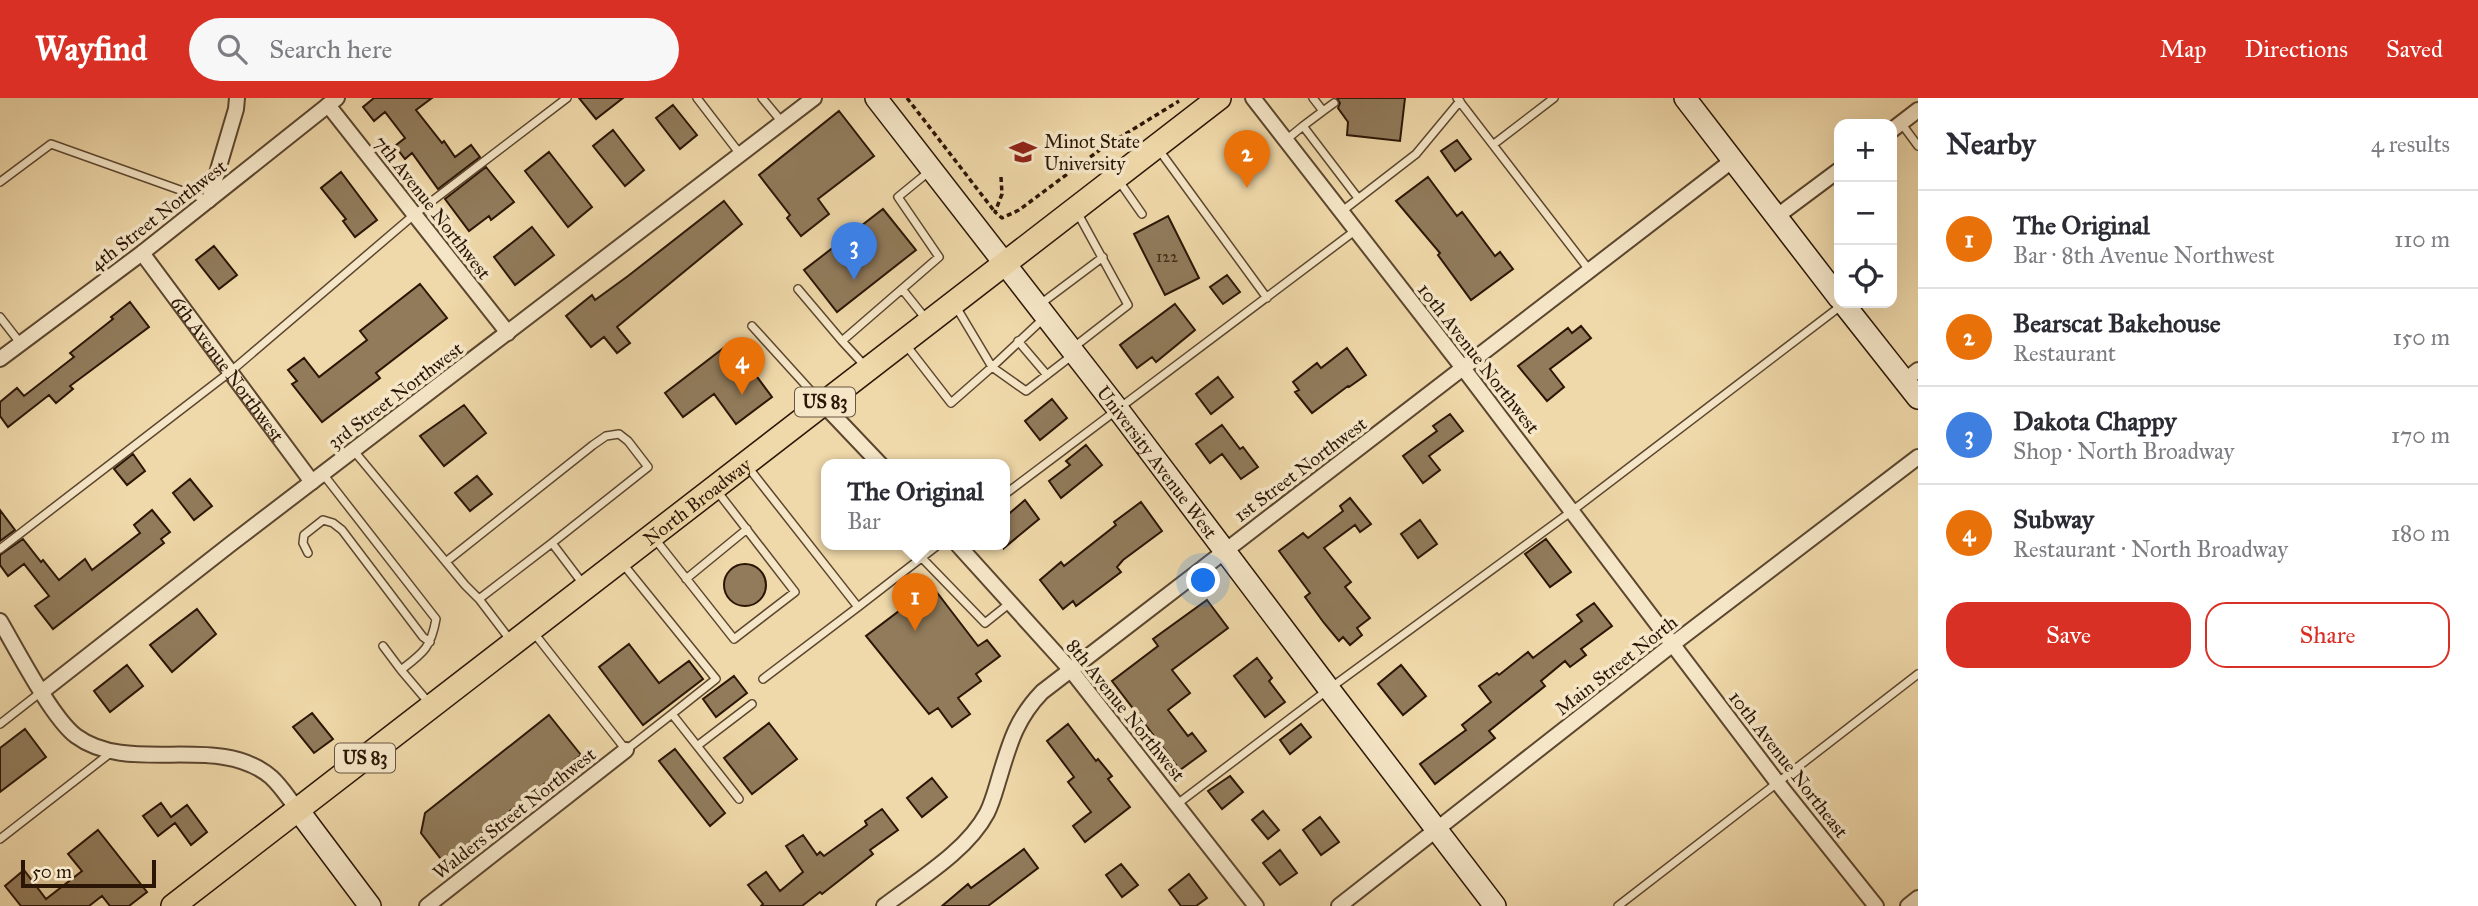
<!DOCTYPE html>
<html lang="en">
<head>
<meta charset="utf-8">
<style>
  body { margin:0; font-family:"IM FELL Great Primer",serif; background:#f7f7f7; color:#2b2b33 }
  .controls { position:absolute; right:21px; top:21px; display:grid; overflow:hidden; border-radius:14px; box-shadow:0 7px 28px #0002 }
  .controls button { width:63px; height:63px; display:grid; place-items:center; padding:0; border:0; border-bottom:2px solid #e1e1e2; background:#fff; color:#2b2b33; font:35px sans-serif }
  .scale { position:absolute; left:21px; bottom:18px; width:135px; box-sizing:border-box; padding-left:7px; border:4px solid #2b1606; border-top:0; font-size:19px; line-height:24px; white-space:nowrap; color:#2b1606; -webkit-text-stroke:5px #f5e6c7; paint-order:stroke }
  .you { position:absolute; left:1204px; top:483px; width:24px; height:24px; margin:-18px; border:5px solid #fff; border-radius:50%; background:#1a73e8; box-shadow:0 0 0 10px #1a73e833 }
  .badge { display:grid; place-items:center; width:46px; height:46px; border-radius:50%; background:#d93025; color:#fff; font-size:23px; font-weight:700 }
  .pin { position:absolute; translate:-50% -58px; filter:drop-shadow(0 2px 4px #0008) }
  .pin::after { content:''; position:absolute; top:37px; width:24px; height:21px; background:inherit; clip-path:polygon(0 0,100% 0,50% 100%) }
  .popup { position:absolute; left:821px; top:361px; width:189px; height:91px; box-sizing:border-box; display:grid; place-content:center; border-radius:14px; background:#fff; filter:drop-shadow(0 2px 5px #0005); font-size:23px; white-space:nowrap; color:#7c7c81 }
  .popup b { font-size:26px; color:#2b2b33 }
  .popup::after { content:''; position:absolute; left:50%; top:100%; margin-left:-14px; border:14px solid transparent; border-top-color:#fff }
  .list { margin:0; padding:0; list-style:none }
  h2 { display:flex; justify-content:space-between; align-items:center; height:91px; margin:0; padding:0 28px; font-size:30px }
  h2 small { font-size:23px; font-weight:400; color:#7c7c81 }
  .list li { display:grid; grid-template-columns:46px 1fr auto; gap:21px; align-items:center; box-sizing:border-box; height:98px; padding:0 28px; border-top:2px solid #e1e1e2 }
  .list b { display:block; font-size:26px; white-space:nowrap }
  .list p { margin:0; font-size:23px; white-space:nowrap; color:#7c7c81 }
  .list em { font-size:23px; font-style:normal; color:#7c7c81 }
  .actions { display:flex; gap:14px; padding:21px 28px }
  .actions a { flex:1; padding:16px 0; border:2px solid #d93025; border-radius:21px; text-align:center; font-size:24px; color:#d93025 }
  .actions .main { background:#d93025; color:#fff }
  .icon { flex:none; width:38px; height:38px; fill:none; stroke:currentColor; stroke-width:2; stroke-linecap:round; stroke-linejoin:round }
  .map { position:relative; flex:none; width:1918px; height:808px; overflow:hidden }
  header { display:flex; align-items:center; gap:42px; box-sizing:border-box; height:98px; padding:0 35px; background:#d93025; color:#fff }
  header strong { font-size:33px }
  nav { display:flex; gap:38px; margin-inline-start:auto; font-size:24px }
  .search { width:490px; height:63px; background:#f7f7f7; display:flex; align-items:center; gap:18px; box-sizing:border-box; padding:0 24px; border-radius:38px; color:#7c7c81; font-size:26px }
  main { display:flex }
  aside { flex:1; background:#fff }
  .map>svg:first-child { display:block }
  .building { fill:#917b5b; stroke:#2b1606; stroke-width:2 }
  .lines { fill:none; stroke-linecap:round; stroke-linejoin:round }
  .lane-casing { stroke:#5c462f; stroke-width:10 }
  .street-casing { stroke:#5c462f; stroke-width:18 }
  .secondary-casing { stroke:#2b1606; stroke-width:24 }
  .primary-casing { stroke:#2b1606; stroke-width:26 }
  .path { stroke:#2b1606; stroke-width:3.5; stroke-dasharray:5 3.5; stroke-linecap:butt }
  .lane { stroke:#f5e6c7; stroke-width:7 }
  .street { stroke:#f5e6c7; stroke-width:14 }
  .secondary { stroke:#f5e6c7; stroke-width:21 }
  .primary { stroke:#efd8a9; stroke-width:23 }
  .labels { text-anchor:middle; stroke-width:7; stroke-linejoin:round; paint-order:stroke }
  .number-label { font-size:16px; fill:#442f1b }
  .shield { fill:#f5e6c7; stroke:#685440; stroke-width:2 }
  .shield-label { font-size:18px; font-weight:bold; fill:#2b1606 }
  .poi-label { font-size:19px; fill:#2b1606; stroke:#f5e6c7; text-anchor:start }
  .street-label { font-size:19px; fill:#2b1606; stroke:#f5e6c7 }
</style>
</head>
<body>
<header>
<strong>Wayfind</strong>
<div class="search"><svg class="icon" aria-label="search" viewBox="0 0 24 24"><circle cx="10" cy="10" r="6"/><path d="M15 15l6 6"/></svg>Search here</div>
<nav><a>Map</a><a>Directions</a><a>Saved</a></nav>
</header>
<main>
<div class="map">
<svg width="1918" height="808" viewBox="0 0 1918 808">
  <rect width="100%" height="100%" fill="#efd8a9"/>
  <filter id="stains"><feTurbulence type="fractalNoise" baseFrequency=".00286" numOctaves="4"/><feColorMatrix values="0 0 0 0 .2 0 0 0 0 .09 0 0 0 0 .02 0 0 0 .5 -.17"/></filter>
  <radialGradient id="worn" r=".72"><stop offset=".6" stop-color="#630" stop-opacity="0"/><stop offset="1" stop-color="#630" stop-opacity=".3"/></radialGradient>
  <path class="building" d="M374,0H432L416,12L442,45L444,43L455,59L471,47L480,59L438,91L412,55L405,61L395,48L405,40L385,14L374,23L363,9Z
    M579,0H623L596,21Z
    M1337,0H1405L1400,43L1347,37L1348,24L1338,10L1340,5Z
    M673,7L697,37L680,51L656,20Z
    M839,13L874,58L818,101L829,116L801,138L787,120L790,117L759,77Z
    M613,32L644,72L625,88L593,48Z
    M1457,42L1471,61L1455,73L1441,53Z
    M549,54L592,109L568,129L525,73Z
    M486,69L514,104L491,122L489,118L469,133L445,101Z
    M341,74L377,122L355,139L343,123L346,121L321,90Z
    M1428,79L1457,118L1462,114L1495,158L1500,154L1513,171L1471,202L1438,157L1440,155L1396,103Z
    M724,103L742,126L617,229L630,245L617,255L604,239L591,249L566,218L592,197L595,202L628,178Z
    M883,111L916,152L837,214L804,172Z
    M1168,118L1199,180L1165,197L1134,136Z
    M532,129L554,157L515,187L494,159Z
    M214,148L237,177L219,191L196,162Z
    M1227,177L1240,194L1223,206L1210,189Z
    M420,186L447,220L376,275L380,280L322,324L292,286L297,283L288,272L304,260L319,279L367,242L360,233Z
    M130,204L149,229L70,288L73,291L56,305L49,297L8,329L0,318V304L17,290L24,298L74,259L70,255L113,221L111,219Z
    M1175,206L1195,232L1156,264L1152,259L1137,270L1120,247Z
    M1581,228L1591,240L1550,271L1564,289L1547,303L1518,268L1568,230L1572,235Z
    M725,249L740,269L746,264L772,299L736,326L714,296L683,319L665,295Z
    M1347,250L1366,277L1349,289L1348,288L1312,315L1295,294L1299,292L1293,284L1317,265L1321,270Z
    M1218,279L1233,299L1211,316L1196,296Z
    M1052,301L1067,320L1040,342L1025,323Z
    M464,307L486,335L444,368L420,338Z
    M1450,316L1463,333L1429,358L1440,372L1423,385L1403,358L1437,333L1433,328Z
    M1222,327L1240,351L1243,349L1258,369L1241,381L1222,356L1210,365L1196,346Z
    M1086,347L1102,367L1061,400L1049,383L1070,367L1066,363Z
    M133,356L145,373L127,387L114,371Z
    M477,378L492,396L470,413L455,395Z
    M190,381L212,408L194,422L173,395Z
    M1350,400L1371,426L1360,434L1355,427L1324,450L1351,484L1345,489L1370,520L1357,530L1362,537L1350,547L1343,539L1339,543L1324,525L1305,499L1310,495L1279,453L1303,435L1308,440L1343,413L1340,408Z
    M1025,402L1039,421L1004,450V420Z
    M1141,404L1162,433L1123,462L1117,469L1121,474L1076,508L1073,503L1063,511L1040,482L1061,464L1064,468L1116,427L1114,424Z
    M0,412L15,432L0,443Z
    M152,412L170,434L161,441L164,445L53,531L35,508L49,498L24,466L8,478L0,467V457L23,441L41,464L43,462L59,482L85,461L92,472L140,435L134,427Z
    M1420,422L1437,446L1418,460L1401,436Z
    M1546,441L1571,474L1550,489L1525,456Z
    M724 487a21 21 0 1 1 42 0a21 21 0 1 1-42 0Z
    M932,488L978,548L987,542L1000,558L976,576L981,583L958,600L970,616L952,629L938,610L929,616L866,538Z
    M1207,502L1228,530L1172,572L1190,595L1168,612L1188,638L1192,635L1206,653L1180,672L1112,583L1158,548L1153,541Z
    M1594,505L1612,528L1581,551L1586,557L1570,569L1565,563L1541,583L1545,588L1489,633L1495,640L1435,686L1420,666L1466,632L1462,627L1491,604L1479,588L1497,575L1499,577L1528,554L1533,560L1582,523L1577,517Z
    M197,511L216,536L172,574L150,547Z
    M629,546L659,585L689,563L703,581L643,627L599,569Z
    M1257,560L1272,580L1269,583L1285,604L1265,619L1234,578Z
    M127,567L143,588L110,614L94,593Z
    M1401,567L1426,598L1403,617L1378,586Z
    M734,578L747,595L716,619L703,601Z
    M312,615L333,641L314,655L293,629Z
    M549,617L581,657L444,765L421,735L425,715Z
    M769,625L797,661L752,696L724,660Z
    M1068,626L1096,663L1098,661L1112,678L1108,681L1130,709L1085,744L1073,728L1091,714L1068,684L1074,679L1047,643Z
    M1301,626L1311,639L1290,656L1280,642Z
    M25,631L46,659L0,694V650Z
    M675,651L725,715L710,728L659,663Z
    M1230,678L1243,694L1222,711L1208,693Z
    M932,680L947,699L922,719L907,700Z
    M161,705L171,719L187,707L207,734L191,747L175,725L158,738L143,718Z
    M882,711L898,732L870,752L873,756L822,796L820,794L802,808H761L763,806L748,787L766,774L780,793L803,774L786,748L803,737L817,757L820,754L824,758L867,727L865,723Z
    M1263,713L1279,732L1268,741L1252,722Z
    M1320,719L1339,744L1321,757L1303,732Z
    M98,732L147,794L129,808H110L102,798L89,808H21L5,788L24,772L46,801L82,773L68,756Z
    M1024,751L1038,770L988,808H942L968,786L971,790Z
    M1280,752L1297,775L1280,787L1263,765Z
    M1121,766L1138,787L1122,799L1106,777Z
    M1189,776L1207,800L1196,808H1181L1169,792Z"/>
  <g class="lines">
    <defs>
      <path id="lane" d="M697,0L740,56
        M762,0L782,24
        M1313,0L1323,13L1303,28L1358,100
        M1457,0L1590,173
        M1323,13L1334,5
        M1901,25L1918,48
        M1286,42L1303,28
        M1494,46L1554,0
        M1159,52L1267,200
        M1119,83L1142,116
        M0,84L51,46L208,102
        M1341,114L1416,56L1460,3
        M798,191L842,243L939,159L898,99L931,72
        M902,191L926,221
        M955,207L992,269L1043,221
        M1039,207L1103,159
        M0,219L21,246
        M752,228L820,303
        M842,243L865,268
        M1018,243L1047,277
        M906,247L951,305L992,269L1026,293L1074,256
        M1074,249L1128,207L1077,114
        M354,353L465,487L479,501L511,543
        M748,369L858,509L763,581
        M323,376L436,521C431,550 423,555 401,572L429,605
        M1004,397L1356,132
        M655,441L734,541L795,494L717,393
        M0,451L230,274L415,116L567,0
        M308,455L303,445L304,437L323,422L333,425L342,432L423,539L430,544
        M922,460L985,525L1010,505
        M447,463L593,347L606,338L619,336L628,343L648,369L552,445
        M623,466L716,581L672,616L739,701
        M686,481L747,431
        M479,501L552,445L583,486
        M858,509L938,447
        M534,535L626,652L672,616
        M383,548L401,572
        M0,626L41,594
        M697,648L752,606
        M1176,707L1329,591L1572,413L1842,207
        M0,741L113,653
        M1618,808L1918,576"/>
      <g id="street">
        <path d="M1253,0L1463,270L1777,684L1876,808"/>
        <path d="M328,7L508,235"/>
        <path d="M1892,32L1918,12"/>
        <path d="M209,102L236,11L237,0"/>
        <path d="M1776,119L1839,72"/>
        <path id="s1" d="M142,155L312,384"/>
        <path d="M0,261L142,155L337,0"/>
        <path d="M1904,283L1918,272"/>
        <path d="M823,306L881,367"/>
        <path d="M958,447L1070,571L1256,808"/>
        <path d="M0,523C17,552 52,620 76,638C130,678 218,634 271,679C281,688 289,701 298,712"/>
        <path d="M43,593L232,445L814,0"/>
        <path d="M427,808L626,652"/>
        <path d="M884,808C918,782 967,753 987,715C992,705 995,694 998,684C1009,648 1015,622 1042,594L1733,62"/>
        <path d="M1339,808L1673,546L1918,359"/>
        <path d="M1908,808L1918,800"/>
      </g>
      <g id="secondary">
        <path id="s2" d="M876,0L1117,310L1329,591L1495,808"/>
        <path d="M1685,0L1839,200"/>
        <path d="M1843,205L1918,300"/>
        <path d="M298,712L370,808"/>
      </g>
      <g id="primary">
        <path id="s3" d="M173,808L1219,0"/>
      </g>
    </defs>
    <use href="#lane" class="lane-casing"/>
    <use href="#street" class="street-casing"/>
    <use href="#secondary" class="secondary-casing"/>
    <use href="#primary" class="primary-casing"/>
    <path class="path" d="M907,0L995,114
      M1001,79L1002,96L995,114L1002,120L1019,112L1101,51L1179,3"/>
    <use href="#lane" class="lane"/>
    <use href="#street" class="street"/>
    <use href="#secondary" class="secondary"/>
    <use href="#primary" class="primary"/>
  </g>
  <defs>
    <symbol id="university-bare" viewBox="-9 -9 18 18"><path d="M0-5L7-2L0 1L-7-2ZM-4 1L0 2.5L4 1V4Q0 6-4 4Z" fill="#8f2418" stroke="#f5e6c7" stroke-width="2.5" paint-order="stroke"/></symbol>
  </defs>
  <g fill-rule="evenodd">
    <use href="#university-bare" x="1004" y="35" width="38" height="38"/>
  </g>
  <g class="labels">
    <g class="number-label">
      <text x="1167" y="164">122</text>
    </g>
    <g class="shield">
      <rect x="795" y="289.5" width="60" height="29" rx="5"/>
      <rect x="335" y="645.5" width="60" height="29" rx="5"/>
    </g>
    <g class="shield-label">
      <text x="825" y="310">US 83</text>
      <text x="365" y="666">US 83</text>
    </g>
    <g class="poi-label">
      <text x="1044" y="50">Minot State<tspan x="1044" dy="22">University</tspan></text>
    </g>
    <g class="street-label">
      <text transform="translate(433 109) rotate(52)" y="7">7th Avenue Northwest</text>
      <text transform="translate(158 117) rotate(-38)" y="7">4th Street Northwest</text>
      <text transform="translate(1479 260) rotate(52)" y="7">10th Avenue Northwest</text>
      <text dy="7" stroke="none"><textPath href="#s1" startOffset="144">6th Avenue Northwest</textPath></text>
      <text transform="translate(395 297) rotate(-37)" y="7">3rd Street Northwest</text>
      <text dy="7" stroke="none"><textPath href="#s2" startOffset="460">University Avenue West</textPath></text>
      <text transform="translate(1300 371) rotate(-37)" y="7">1st Street Northwest</text>
      <text dy="7" stroke="none"><textPath href="#s3" startOffset="662">North Broadway</textPath></text>
      <text transform="translate(1616 567) rotate(-38)" y="7">Main Street North</text>
      <text transform="translate(1126 612) rotate(51)" y="7">8th Avenue Northwest</text>
      <text transform="translate(1789 666) rotate(52)" y="7">10th Avenue Northeast</text>
      <text transform="translate(514 715) rotate(-38)" y="7">Walders Street Northwest</text>
    </g>
  </g>
  <rect width="100%" height="100%" filter="url(#stains)"/>
  <rect width="100%" height="100%" fill="url(#worn)"/>
</svg>
<div class="controls">
<button>+</button>
<button>−</button>
<button><svg class="icon" aria-label="locate" viewBox="0 0 24 24"><circle cx="12" cy="12" r="6"/><path d="M12 2v4M12 18v4M2 12h4M18 12h4"/></svg></button>
</div>
<div class="scale">50 m</div>
<div class="you"></div>
<div class="pin badge" style="left:915px;top:533px;background:#e8710a">1</div>
<div class="popup"><b>The Original</b>Bar</div>
<div class="pin badge" style="left:1247px;top:90px;background:#e8710a">2</div>
<div class="pin badge" style="left:854px;top:182px;background:#3f7fe0">3</div>
<div class="pin badge" style="left:742px;top:297px;background:#e8710a">4</div>
</div>
<aside>
<h2>Nearby<small>4 results</small></h2>
<ul class="list">
<li><span class="badge" style="background:#e8710a">1</span><div><b>The Original</b><p>Bar · 8th Avenue Northwest</p></div><em>110 m</em></li>
<li><span class="badge" style="background:#e8710a">2</span><div><b>Bearscat Bakehouse</b><p>Restaurant</p></div><em>150 m</em></li>
<li><span class="badge" style="background:#3f7fe0">3</span><div><b>Dakota Chappy</b><p>Shop · North Broadway</p></div><em>170 m</em></li>
<li><span class="badge" style="background:#e8710a">4</span><div><b>Subway</b><p>Restaurant · North Broadway</p></div><em>180 m</em></li>
</ul>
<div class="actions"><a class="main">Save</a><a>Share</a></div>
</aside>
</main>
</body>
</html>
